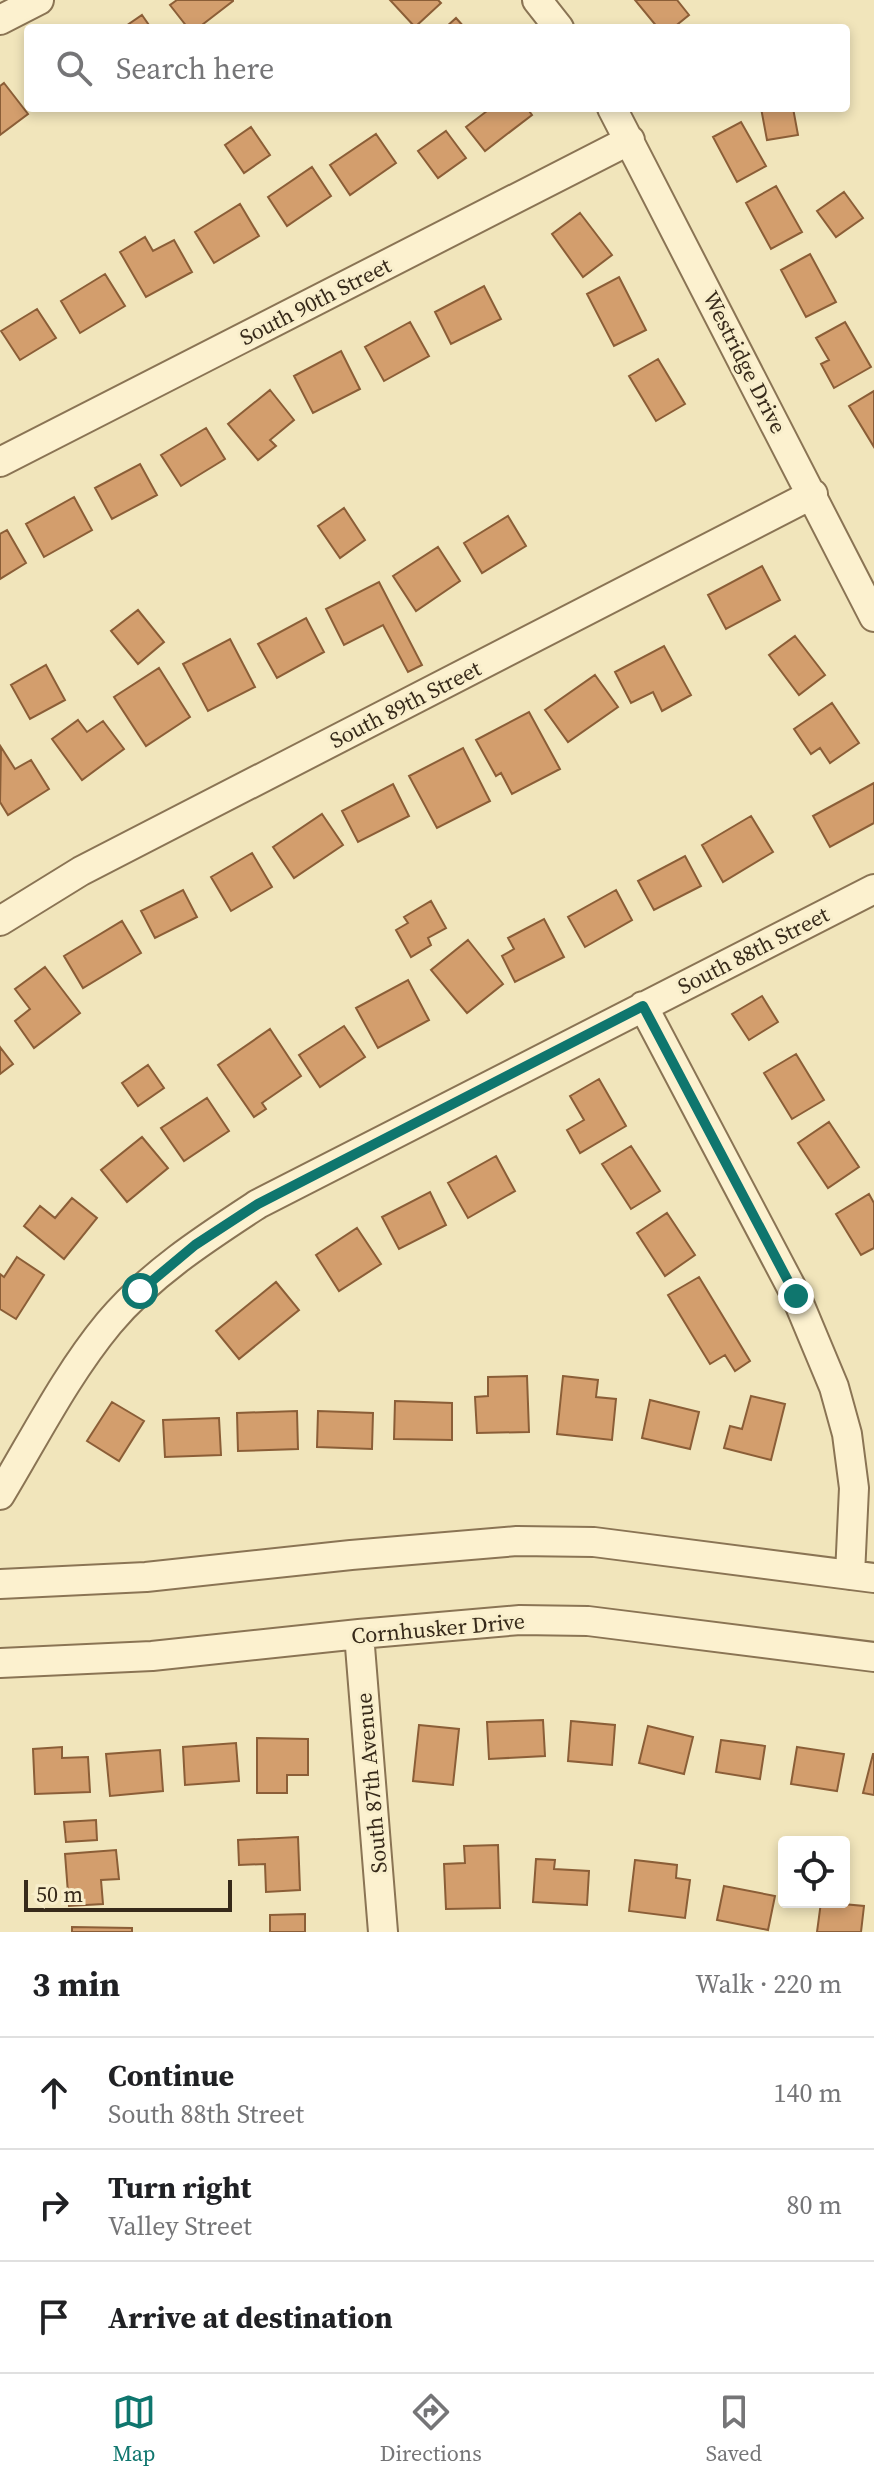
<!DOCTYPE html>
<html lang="en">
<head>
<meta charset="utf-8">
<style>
  body { margin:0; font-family:"Source Serif 4",serif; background:#f2f2f2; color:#202124 }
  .controls { position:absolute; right:24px; bottom:24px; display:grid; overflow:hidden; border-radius:8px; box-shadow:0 4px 12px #0003 }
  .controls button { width:72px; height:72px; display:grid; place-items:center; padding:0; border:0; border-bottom:2px solid #e0e0e0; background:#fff; color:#202124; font:40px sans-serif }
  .scale { position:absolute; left:24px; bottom:20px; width:208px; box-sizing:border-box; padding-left:8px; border:4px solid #372a1a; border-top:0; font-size:22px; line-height:28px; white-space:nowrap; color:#372a1a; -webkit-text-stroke:6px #f8eecb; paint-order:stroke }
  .stop { position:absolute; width:24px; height:24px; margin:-18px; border:6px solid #0f766e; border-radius:50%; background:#fff }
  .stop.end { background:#0f766e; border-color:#fff; box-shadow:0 2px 8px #0008 }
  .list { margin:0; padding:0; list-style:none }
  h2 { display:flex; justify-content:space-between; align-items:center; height:104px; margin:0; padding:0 32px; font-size:34px }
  h2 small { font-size:26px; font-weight:400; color:#757577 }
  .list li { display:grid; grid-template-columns:52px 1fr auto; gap:24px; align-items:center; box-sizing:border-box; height:112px; padding:0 32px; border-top:2px solid #e0e0e0 }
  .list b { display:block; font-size:30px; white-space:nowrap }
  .list p { margin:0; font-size:26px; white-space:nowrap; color:#757577 }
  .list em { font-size:26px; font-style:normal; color:#757577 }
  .icon { flex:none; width:44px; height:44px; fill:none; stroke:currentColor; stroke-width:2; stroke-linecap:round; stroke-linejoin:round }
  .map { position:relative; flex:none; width:874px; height:1932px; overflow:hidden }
  .search { position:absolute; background:#fff; box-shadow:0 4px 12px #0003; left:24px; right:24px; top:24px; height:88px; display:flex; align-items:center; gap:20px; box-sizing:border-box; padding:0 28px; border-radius:8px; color:#757577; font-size:30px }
  .sheet { height:440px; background:#fff }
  nav { display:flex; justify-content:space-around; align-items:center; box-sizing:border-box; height:112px; border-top:2px solid #e0e0e0; background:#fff; font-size:22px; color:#757577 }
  nav a { display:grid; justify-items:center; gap:4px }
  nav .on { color:#0f766e }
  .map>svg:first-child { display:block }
  .building { fill:#d39e6d; stroke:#8b5e37; stroke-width:2 }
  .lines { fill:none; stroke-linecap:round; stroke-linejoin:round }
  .minor-casing { stroke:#8a7454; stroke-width:32 }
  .minor { stroke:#fcf1cf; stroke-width:28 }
  .route { stroke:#0f766e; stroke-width:10 }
  .labels { text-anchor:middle; stroke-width:6; stroke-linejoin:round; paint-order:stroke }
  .street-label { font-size:22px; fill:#372a1a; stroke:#f8eecb }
</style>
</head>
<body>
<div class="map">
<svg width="874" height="1932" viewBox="0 0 874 1932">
  <rect width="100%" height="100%" fill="#f1e5bb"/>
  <path class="building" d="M177,0H233V1L198,28H188L170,5Z
    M390,0H438L441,3L415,27Z
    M635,0H677L689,15L673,28H658Z
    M142,15L151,28H123Z
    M456,18L465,28H445Z
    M4,83L28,114L0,135V86Z
    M484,108H527L532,115L485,151L466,127L487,111Z
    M761,108H793L798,135L767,140Z
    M741,122L766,166L737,182L713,137Z
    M251,127L270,155L244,173L225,145Z
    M446,131L466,158L438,178L418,151Z
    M376,134L396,163L350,195L330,165Z
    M312,167L331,196L287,226L268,197Z
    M776,186L802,232L771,249L746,203Z
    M844,192L863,218L836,237L817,211Z
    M240,204L259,236L214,263L195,232Z
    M580,213L612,255L583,277L552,234Z
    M145,237L153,251L174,240L192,272L146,297L120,252Z
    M810,254L836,302L806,317L781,270Z
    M105,274L125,306L80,333L61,301Z
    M619,277L646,330L614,346L587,294Z
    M484,286L501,319L451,344L435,312Z
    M37,309L56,338L20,360L1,331Z
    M410,322L429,356L384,381L365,347Z
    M845,322L871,367L834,388L821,364L829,360L816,338Z
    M341,351L360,389L313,413L294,376Z
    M658,359L685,404L656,421L629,376Z
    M270,390L294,420L270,440L276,446L258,460L228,424Z
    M874,391V447L849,406Z
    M206,428L225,459L181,486L161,455Z
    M140,464L157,495L112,519L95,488Z
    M74,497L92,530L44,557L26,524Z
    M344,508L365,540L340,558L318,526Z
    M508,516L526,546L482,573L464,543Z
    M7,530L26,563L0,579V534Z
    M438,547L460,581L416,611L393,576Z
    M762,566L780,600L726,629L708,595Z
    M379,582L422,665L408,672L383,625L344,645L326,609Z
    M138,610L164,642L138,664L111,631Z
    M306,618L324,652L277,678L258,644Z
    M795,636L825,675L799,695L769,655Z
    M230,639L255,687L208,711L183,664Z
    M664,646L691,695L662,711L653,692L631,703L615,672Z
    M46,665L65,700L30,719L11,685Z
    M159,668L190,717L146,746L114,697Z
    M595,675L618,707L568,742L545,710Z
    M832,703L859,743L830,763L820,748L811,754L794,729Z
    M529,712L560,769L512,794L501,773L496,776L476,740Z
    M78,720L87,732L103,721L124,749L82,780L52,739Z
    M1,747L15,769L31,760L49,789L8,815L0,802Z
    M463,748L490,801L437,828L409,776Z
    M874,783V823L830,847L813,816Z
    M393,784L409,816L358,842L342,811Z
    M322,814L343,845L294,878L273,847Z
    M751,816L773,852L723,882L702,845Z
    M252,853L272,887L231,911L211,877Z
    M685,856L701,886L654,910L638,881Z
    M183,890L197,917L155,938L141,911Z
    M616,890L632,920L585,947L568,917Z
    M431,901L446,928L428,938L431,945L411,957L396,930L408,923L404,917Z
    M544,919L564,957L515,982L502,956L514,949L508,938Z
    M122,921L141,953L83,988L64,956Z
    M468,940L503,984L467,1013L431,970Z
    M45,967L80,1013L34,1048L15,1021L30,1009L15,989Z
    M408,980L429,1020L378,1048L356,1008Z
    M762,996L778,1022L749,1040L732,1014Z
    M344,1026L365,1057L320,1087L299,1055Z
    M270,1029L301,1076L262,1103L266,1109L254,1117L218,1065Z
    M0,1047L13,1064L0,1074Z
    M796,1054L824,1100L792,1119L764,1073Z
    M148,1065L164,1088L138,1106L122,1083Z
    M599,1079L626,1126L580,1153L567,1130L584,1120L570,1096Z
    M207,1098L229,1131L184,1161L161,1128Z
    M829,1122L859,1167L828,1188L798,1143Z
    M142,1137L168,1168L127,1202L101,1170Z
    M631,1146L660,1191L631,1209L602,1164Z
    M496,1156L515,1191L468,1218L448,1183Z
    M430,1192L446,1225L399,1249L382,1217Z
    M869,1194L874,1203V1248L861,1255L836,1214Z
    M72,1198L97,1218L64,1259L24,1226L40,1206L55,1218Z
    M667,1213L695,1255L665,1276L637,1233Z
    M357,1228L381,1264L339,1291L316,1255Z
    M17,1257L44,1275L16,1319L0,1309V1274L4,1277Z
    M699,1277L750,1361L735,1371L725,1355L710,1364L668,1295Z
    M276,1282L299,1310L239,1359L216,1331Z
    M527,1376L529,1432L477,1433L475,1397L488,1396V1377Z
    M563,1376L598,1380L596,1397L616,1399L612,1440L557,1434Z
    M751,1396L785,1404L771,1460L724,1448L730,1426L742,1429Z
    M650,1400L699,1412L690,1449L642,1438Z
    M395,1401L452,1403V1440L394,1439Z
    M112,1402L144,1421L119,1461L87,1441Z
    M297,1411L298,1449L238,1451L237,1413Z
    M318,1411L373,1413L372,1449L317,1447Z
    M219,1418L221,1455L165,1457L163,1420Z
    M543,1720L545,1756L489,1759L487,1722Z
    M571,1721L615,1725L612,1765L568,1761Z
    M419,1725L459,1729L453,1785L413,1781Z
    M648,1726L693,1737L684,1774L639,1763Z
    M257,1738L308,1739V1775H287V1793H257Z
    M721,1740L765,1746L760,1779L716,1772Z
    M236,1743L239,1781L185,1785L183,1747Z
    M62,1747V1758L88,1757L90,1792L35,1794L33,1749Z
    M797,1747L844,1754L837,1791L791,1784Z
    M160,1750L163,1791L110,1796L106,1754Z
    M873,1754H874V1795L863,1793Z
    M96,1820L97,1840L66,1842L64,1822Z
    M298,1837L300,1890L266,1892L265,1864L239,1865L238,1840Z
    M498,1845L500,1908L446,1909L444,1864L465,1863L464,1846Z
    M116,1850L119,1879L101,1880L103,1904L69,1906L65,1854Z
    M536,1859L555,1860L554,1869L589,1871L587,1905L533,1902Z
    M635,1860L677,1865L676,1878L690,1880L685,1918L629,1911Z
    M724,1886L775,1896L768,1930L717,1920Z
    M821,1902L864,1906L861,1932H817Z
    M305,1914V1932H270V1915Z
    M72,1927L132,1928V1932H72Z"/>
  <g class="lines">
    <defs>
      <path id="minor" d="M537,0L559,28
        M0,20L39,0
        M612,108L874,617
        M0,462L630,140
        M0,921L81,871L813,494
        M643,1006L796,1296L834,1387L847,1434L854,1488L850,1575
        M0,1495C35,1437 66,1375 109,1323C150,1274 206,1238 258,1204L874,889
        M0,1584L146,1577L351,1555L517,1541L594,1542L874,1578
        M359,1634L383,1932
        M0,1663L152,1656L359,1634L520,1620L588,1621L874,1657"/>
    </defs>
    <use href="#minor" class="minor-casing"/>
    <use href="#minor" class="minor"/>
  </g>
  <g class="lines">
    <path class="route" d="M140,1291L195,1245L258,1204L643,1006L796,1296"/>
  </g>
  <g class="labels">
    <g class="street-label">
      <text transform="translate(315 301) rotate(-27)" y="8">South 90th Street</text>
      <text transform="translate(745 362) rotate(63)" y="8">Westridge Drive</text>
      <text transform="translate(405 704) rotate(-27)" y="8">South 89th Street</text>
      <text transform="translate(753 950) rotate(-27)" y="8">South 88th Street</text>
      <text transform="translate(438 1628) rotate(-5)" y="8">Cornhusker Drive</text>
      <text transform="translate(371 1783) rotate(-95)" y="8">South 87th Avenue</text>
    </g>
  </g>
</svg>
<div class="controls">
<button><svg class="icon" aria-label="locate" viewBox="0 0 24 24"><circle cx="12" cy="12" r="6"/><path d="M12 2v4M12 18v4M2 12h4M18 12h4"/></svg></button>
</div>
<div class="scale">50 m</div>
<div class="stop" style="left:140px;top:1291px"></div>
<div class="stop end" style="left:796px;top:1296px"></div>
<div class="search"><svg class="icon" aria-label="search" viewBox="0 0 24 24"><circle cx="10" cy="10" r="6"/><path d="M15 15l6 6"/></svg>Search here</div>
</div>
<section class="sheet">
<h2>3 min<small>Walk · 220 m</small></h2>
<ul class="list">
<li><svg class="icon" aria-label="ahead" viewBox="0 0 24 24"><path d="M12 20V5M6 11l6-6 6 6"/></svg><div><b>Continue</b><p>South 88th Street</p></div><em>140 m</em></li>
<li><svg class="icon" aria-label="right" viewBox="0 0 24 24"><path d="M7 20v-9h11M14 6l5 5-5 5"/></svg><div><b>Turn right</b><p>Valley Street</p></div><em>80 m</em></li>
<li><svg class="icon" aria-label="arrive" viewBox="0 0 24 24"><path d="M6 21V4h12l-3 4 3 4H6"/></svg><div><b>Arrive at destination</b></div></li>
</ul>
</section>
<nav>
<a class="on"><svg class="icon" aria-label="map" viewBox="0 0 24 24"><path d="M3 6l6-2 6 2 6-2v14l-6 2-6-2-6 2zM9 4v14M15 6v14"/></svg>Map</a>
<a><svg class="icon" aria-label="directions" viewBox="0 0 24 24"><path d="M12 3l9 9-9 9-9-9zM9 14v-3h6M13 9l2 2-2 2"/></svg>Directions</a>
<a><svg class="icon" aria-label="saved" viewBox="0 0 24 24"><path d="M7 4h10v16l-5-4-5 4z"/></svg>Saved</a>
</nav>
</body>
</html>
